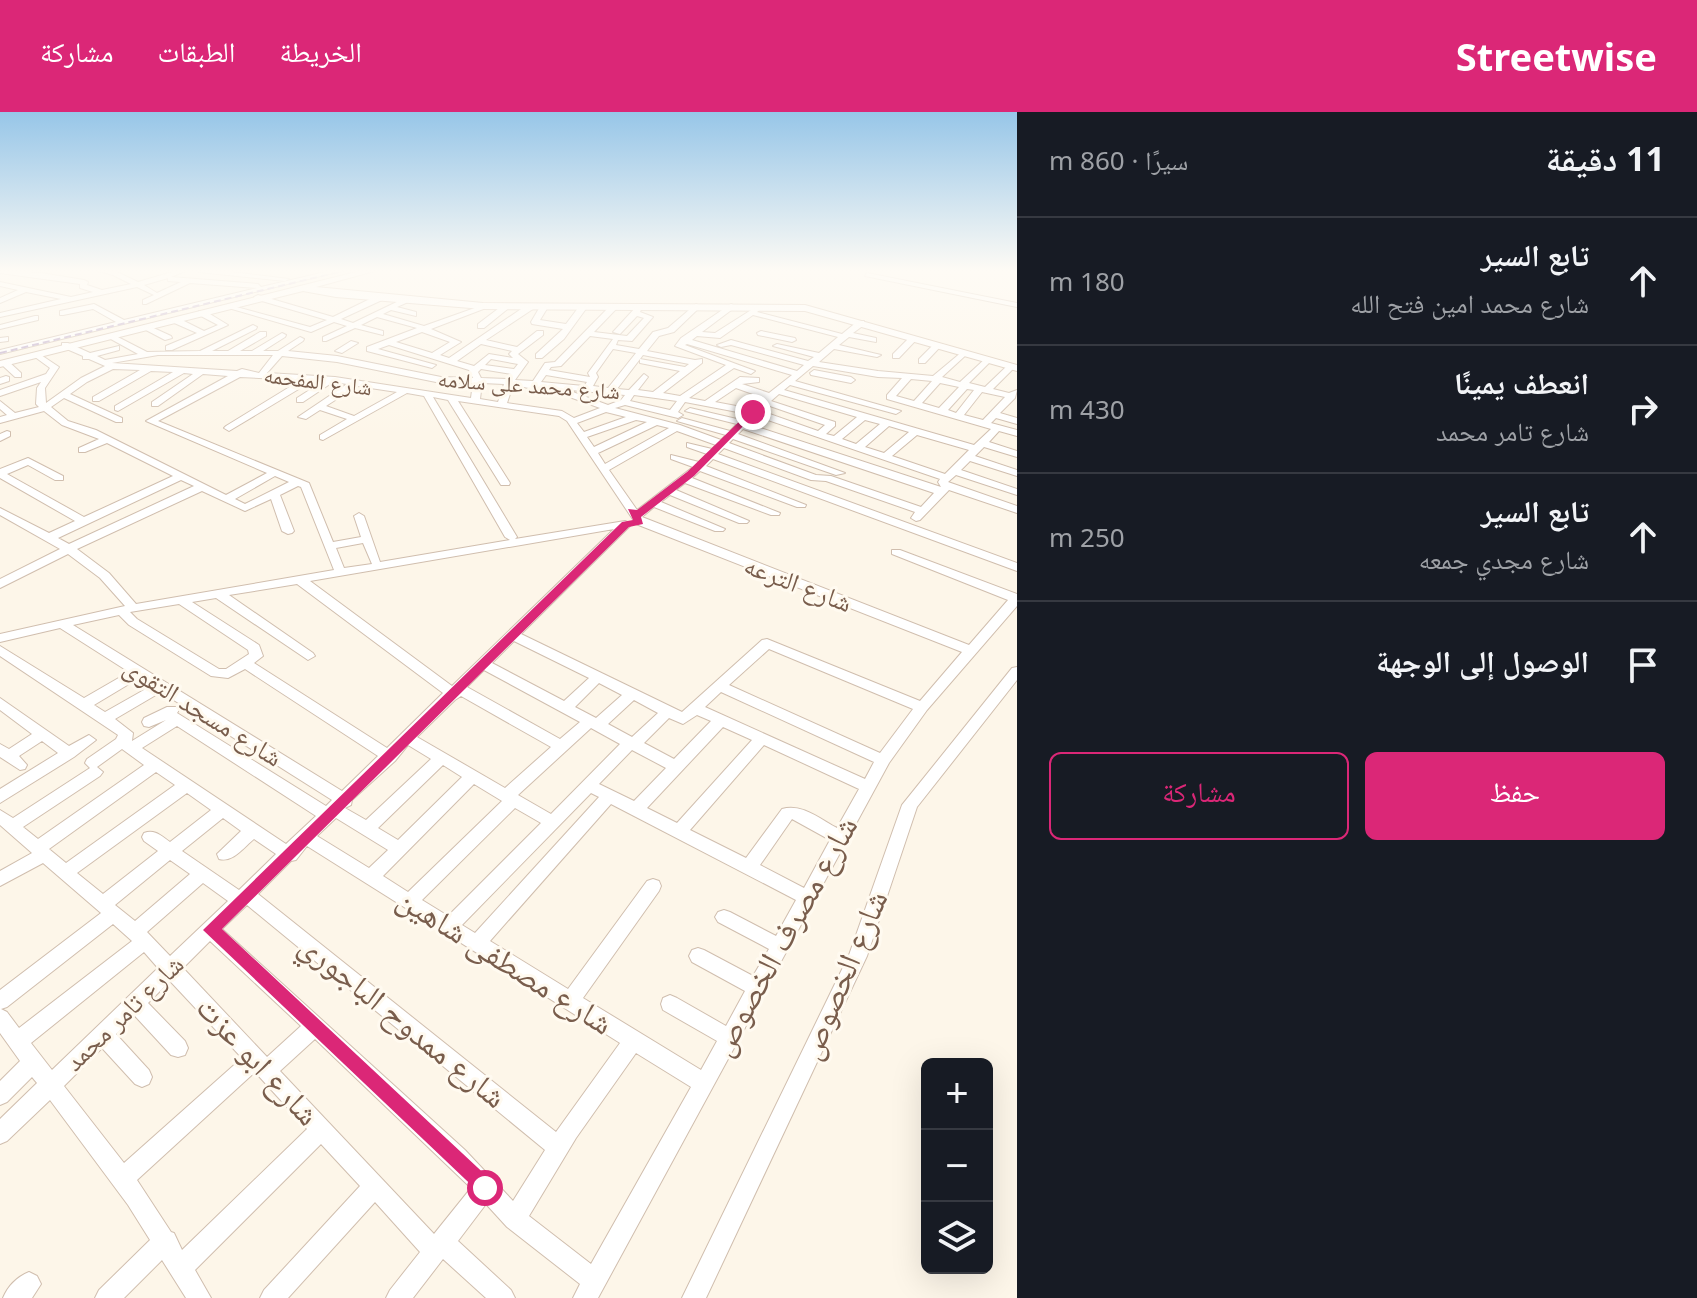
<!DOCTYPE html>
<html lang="ar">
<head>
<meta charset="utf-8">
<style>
  body { margin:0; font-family:"Noto Sans","Noto Naskh Arabic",sans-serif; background:#20242c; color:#f1f3f6; direction:rtl }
  .controls { position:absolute; right:24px; bottom:24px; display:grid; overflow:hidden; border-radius:12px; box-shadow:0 8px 32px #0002 }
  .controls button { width:72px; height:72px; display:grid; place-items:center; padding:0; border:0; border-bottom:2px solid #363941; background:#171b24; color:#f1f3f6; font:40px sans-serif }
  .stop { position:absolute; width:24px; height:24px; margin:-18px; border:6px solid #db2777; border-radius:50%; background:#fff }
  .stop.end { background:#db2777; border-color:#fff; box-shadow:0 2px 8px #0008 }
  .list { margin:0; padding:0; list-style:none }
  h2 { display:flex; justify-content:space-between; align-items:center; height:104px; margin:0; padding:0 32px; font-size:34px }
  h2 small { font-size:26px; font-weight:400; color:#9ea1a6 }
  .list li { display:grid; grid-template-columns:52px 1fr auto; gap:24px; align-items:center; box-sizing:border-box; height:128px; padding:0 32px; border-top:2px solid #363941 }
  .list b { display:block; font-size:30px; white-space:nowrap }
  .list p { margin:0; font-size:26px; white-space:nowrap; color:#9ea1a6 }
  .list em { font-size:26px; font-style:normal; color:#9ea1a6 }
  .actions { display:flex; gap:16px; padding:24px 32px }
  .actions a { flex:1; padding:18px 0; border:2px solid #db2777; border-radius:12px; text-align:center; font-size:28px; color:#db2777 }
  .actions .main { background:#db2777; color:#fff }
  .icon { flex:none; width:44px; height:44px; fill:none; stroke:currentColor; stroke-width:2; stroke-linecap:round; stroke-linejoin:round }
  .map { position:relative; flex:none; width:1017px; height:1186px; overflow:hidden; direction:ltr }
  header { display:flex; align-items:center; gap:48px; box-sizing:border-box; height:112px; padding:0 40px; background:#db2777; color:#fff }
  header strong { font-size:38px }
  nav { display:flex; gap:44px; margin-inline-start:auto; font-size:28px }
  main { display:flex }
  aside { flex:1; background:#171b24 }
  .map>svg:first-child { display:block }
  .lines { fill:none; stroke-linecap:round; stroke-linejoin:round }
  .street-casing { stroke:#d0beae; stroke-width:2 }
  .secondary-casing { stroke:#d3bfac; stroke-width:2 }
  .street { fill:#fff; fill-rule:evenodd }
  .secondary { fill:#fff; fill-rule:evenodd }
  .rail { stroke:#baa6c8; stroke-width:2; stroke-dasharray:7 4; stroke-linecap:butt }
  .route { fill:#db2777 }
  .labels { text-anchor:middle; stroke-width:6; stroke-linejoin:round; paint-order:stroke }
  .far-street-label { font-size:22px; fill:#795d4c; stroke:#fffaf0 }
  .street-label { font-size:26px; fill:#795d4c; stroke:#fffaf0 }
  .near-street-label { font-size:32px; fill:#795d4c; stroke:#fffaf0 }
</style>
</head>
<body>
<header>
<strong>Streetwise</strong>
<nav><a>الخريطة</a><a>الطبقات</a><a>مشاركة</a></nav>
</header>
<main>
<aside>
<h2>11 دقيقة<small>سيرًا · 860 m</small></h2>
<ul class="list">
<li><svg class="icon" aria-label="ahead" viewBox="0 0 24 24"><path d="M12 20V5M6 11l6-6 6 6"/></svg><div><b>تابع السير</b><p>شارع محمد امين فتح الله</p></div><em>180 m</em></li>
<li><svg class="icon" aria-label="right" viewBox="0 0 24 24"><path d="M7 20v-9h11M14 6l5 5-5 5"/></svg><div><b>انعطف يمينًا</b><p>شارع تامر محمد</p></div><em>430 m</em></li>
<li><svg class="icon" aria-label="ahead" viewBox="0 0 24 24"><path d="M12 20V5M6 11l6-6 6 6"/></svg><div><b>تابع السير</b><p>شارع مجدي جمعه</p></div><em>250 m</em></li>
<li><svg class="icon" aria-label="arrive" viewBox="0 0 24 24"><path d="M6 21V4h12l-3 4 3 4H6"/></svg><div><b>الوصول إلى الوجهة</b></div></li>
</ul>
<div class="actions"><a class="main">حفظ</a><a>مشاركة</a></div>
</aside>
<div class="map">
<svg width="1017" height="1186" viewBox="0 0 1017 1186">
  <rect width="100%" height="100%" fill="#fdf6e9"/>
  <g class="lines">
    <defs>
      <path id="street" d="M0,158L41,161L84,168L88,170L87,173L102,178L131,172L113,163L95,158L117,160L138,170L179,158H188L171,165L258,172L261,175L334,158H345L0,242V238L116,210L93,197L63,203H60V199L94,192L124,208L257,176L190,171L146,192H143V188L154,183L137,175L0,205V201L61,187L26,180L0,191V186L18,178L0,174V170L71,185L93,180L80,176V172L0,161ZM168,166V169L181,170L157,181L144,173Z
        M196,158H216L289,167L285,169L199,160Z
        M867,161L1017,191V195L865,164Z
        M258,183L333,205L376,184H382V188L341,207L353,211L405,186L409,188L408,190L397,195L416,200V204L391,198L383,202L424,214L486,192V196L431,217L461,230L440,243L449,246L527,193H533V197L486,228L517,235L537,219H543V223L518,242L528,250L515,268L533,269L545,251L555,250L612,192L619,194L594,220L627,224L644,206L637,204L620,222L613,220L636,195H642L640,200L653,205L632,229L618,228L616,233L639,237L653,220L668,216L696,192L700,194L699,196L674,220L659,224L647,239L695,248L702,247V251L663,281L680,284L726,253L675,234L681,226L731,192L735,194L734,196L702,220L715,221L759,193L763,195L757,200L842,222L858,209H864V213L853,221L876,226V230L849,225L839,233L881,243L877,245L834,237L819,250L878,259L933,264L963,239L967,241L966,243L942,265L960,270L987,245L991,248L990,250L969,271L985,275L1008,253L1015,255L993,277L1009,281L1017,278L1015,286L1000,301L1017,306V312L996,306L991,311L1017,318V324L999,319L989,330L1017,339V345L984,335L975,344L1017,358V364L970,349L961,358L1017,377V383L956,363L948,370L1017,394V401L949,378L920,408L916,409L911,406L915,400L826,369L811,368L724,336L718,342L1017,451V459L713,347L706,354L806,393L805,395H797L700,359L692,366L780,401L779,403H771L685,371L676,378L749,409L747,411H739L670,383L661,390L725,417L723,419H715L654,395L642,405L969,533L1008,488L892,442V438H900L1017,482V494L927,598L889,651L598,1186H573L580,1172L507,1115L486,1092L458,1129L511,1178L515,1186H486L443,1147L413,1186H386L390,1178L420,1140L375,1090L288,1186H260L264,1178L360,1074L321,1032L195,1158L211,1186H186L162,1148L124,1186H95L99,1178L150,1128L128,1093L50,988L7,1029L0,1032V1007L37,971L32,965L7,990L0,993V969L20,949L0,921V878L101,801L43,751L0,774V759L32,741L0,713V698L13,706L90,656L85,651L87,647L116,627L118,623L0,544V534L84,586L129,560L60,516L0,530V522L125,494L100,466L68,442L0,476V467L60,437L0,403V396L49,421L75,409L0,366V357L28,346L63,364V368H55L28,353L7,362L84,405L173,364L107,331L85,340H79V336L99,327L62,313L44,299L0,311V305L7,303L0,297V289L15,301L39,295L36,292L37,276L41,270L0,284V278L46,262L50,256L35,245V241H38L59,255L45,276L46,291L81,266L105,254L89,247H83V244L62,235V231H68L90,241L119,234V238L97,244L105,248L138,242L109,226V222H112L147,240L200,239L253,213L257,215L256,217L212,239H228L260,220H266V224L240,239H252L282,221L286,223L285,225L263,239H278L300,225L304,227L303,229L288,239L337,244L441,265L473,266L469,258L389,233L378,237L436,253L432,256L367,239V235L417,216L377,205L361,213L383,219V223L355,216L326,229H323V225L347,214L334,210L311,220L225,195L229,193L310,215L327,208L255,187L254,185ZM753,203L838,225L819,241L777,232L773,234L814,245L808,249L731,228L717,233L721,235L731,233L804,253L797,259L692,228L697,224L720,226ZM422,220L450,230L432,241L396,230ZM590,224L613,227L588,261L590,265L549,258L551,255L561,254ZM481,232L512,239L509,242L513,246L489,242L474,254L457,249ZM687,232L792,263L769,281L742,272L759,270V266L740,265L705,289L689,286L734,256L751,262L755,259L685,233ZM613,237L636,241L608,276L593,274L598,265L596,261ZM158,243H273L259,261L242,257L237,259L112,251ZM643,243L689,252L685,255L640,247ZM282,244L337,250L441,271H473L471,286L335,265L267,261ZM491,247L518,252L514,257L485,253ZM640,247V251L680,259L653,280L638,278L648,265L644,262L629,278L617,277ZM813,254L878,265L902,266L887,283V287L991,317L974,333L784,278L790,273L896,302L901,299L795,269ZM113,257L140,258L93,285V289H99L151,259L173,260L115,294V298L118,299L184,261L193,262L152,290V294H158L203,262L228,264L146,309L267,361L226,383L96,318L68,309L51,295L64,286L116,310H122V306L70,282L87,270ZM481,257L511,262L507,267L481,266L478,260ZM546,263L587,270L584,274L541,270ZM240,265L301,268L226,314L224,316L229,319L312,269L322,270L297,286V290H303L333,270L347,272L298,305L306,307L320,298L347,307L320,323V327L323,328L407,281L424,284L505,425L510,428L380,450L364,404L359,401L354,404L361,425L333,430L309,371L158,309ZM911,267L932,269L914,289L896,284ZM482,271L504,272L498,290L480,287ZM940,271L959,275L939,296L922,291ZM513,273L534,277L538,275L625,283L621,288L608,293L570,279H564V283L600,296L574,306L562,299L507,291ZM357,274L397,280L354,304L326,294ZM736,276L764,286L752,297L715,290ZM967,277L974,278L956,301L948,298ZM982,280L1005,285L983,308L964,303ZM779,282L857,305L834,324L826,322L835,314V310L771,289ZM634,283L677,289L670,298L630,289ZM433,285L448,288L501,373H509L510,371L458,289L559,304L567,309L636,412L962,540L920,589L767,527L762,528L682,600L521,522L632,412L625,409L515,427L517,425ZM685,290L748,302L741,308L690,296L685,299L737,312L730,319L682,306L677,309L726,323L721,328L680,313L615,296L625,293L678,306L683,303L678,300ZM767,293L825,313L818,319L761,299ZM606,300L626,305L584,320L577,311ZM756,304L940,367L938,370L941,375L748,312ZM636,308L647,310L594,335L587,325ZM865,308L880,312L856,332L842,327ZM657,313L669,316L605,352L598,341ZM889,314L909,320L884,341L865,335ZM743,317L934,381L921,395L831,364L816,363L729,331L733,327L836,363L845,361L738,322ZM677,319L716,333L712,337L687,331V335L707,342L699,350L671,343V347L693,355L637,398L609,358ZM917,323L969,338L945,362L892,344ZM275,364L289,370L245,392L235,387ZM181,368L194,374L69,432L58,426ZM298,374L301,375L334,458L136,492L109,461L77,437L202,379L245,399L271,387L282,419L288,422L292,421L294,419L280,383ZM614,417L452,574L310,469ZM363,431L372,452L344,456L336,436ZM297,472L443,581L387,636L254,551L263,544L259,533L192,490L216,486L308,548L315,544L313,541L229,483ZM179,492L248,538L249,542L226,557H219L137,507L130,500ZM119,503L129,513L211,564L228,566L245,557L378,644L342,679L73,513ZM514,529L589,566L564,589L492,551ZM769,537L913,597L880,641L729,573ZM484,558L580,610L560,627L467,575ZM139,566L151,574L105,600L94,593ZM599,571L622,583L596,606L575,595ZM161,580L332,688L326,694L177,601L179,598L177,595H167L144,606L142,610L144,614L149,615L166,608L132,629L133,621L115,607ZM721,580L874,650L865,667L705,595ZM461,584L551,635L505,676L417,625L455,588ZM634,588L658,601L632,625L608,612ZM697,603L711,609L674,647L644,631L669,606L683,612ZM177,614L316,704L286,732L142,636ZM723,615L752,628L677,711L647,696ZM591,616L620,632L551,702L518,683ZM408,633L431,647L366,708L345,696L351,693L352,688L395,649ZM764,633L859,677L837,716C820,707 802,691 782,697L746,746L690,718ZM122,637L144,653L38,727L23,715L100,664L103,660L97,655ZM632,638L666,656L634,689L599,672ZM443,653L462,665L398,728L378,716ZM156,660L175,673L66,751L49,737ZM474,672L502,689L408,780L383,764ZM187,681L211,698L170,730C161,724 155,717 144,721L142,725L144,729L158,739L103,782L77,761ZM591,681L599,685L475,821L462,813ZM611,692L796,788L776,824L730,800L724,798L718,800L715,805L718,810L769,837L753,864L704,838L698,836L692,838L689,844L692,850L745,879L726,914L677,886L670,883L663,886L661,892L663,898L717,929L701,958L583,886L659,779L661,774L659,769L653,767L647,769L568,877L490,829ZM515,696L541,711L448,804L422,788ZM223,706L241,719L217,742L219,747C233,751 244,735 254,727L276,742L239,778L182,739ZM336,706L388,738L369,756L317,724ZM792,707L830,728L804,776L760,753ZM307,734L620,931L556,1020L258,782L291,749L296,748ZM170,748L190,762L135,809L115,793ZM203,771L228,789L170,844L147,820ZM247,793L545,1038L513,1089L465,1038L222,817ZM113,812L132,829L19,916L7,900L1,897L7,895ZM210,829L301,914L267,945L183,856ZM144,840L158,856L52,958L31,931ZM170,869L242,946L124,1051L64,974L102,936L135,972L142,975L149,972L152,965L149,958L116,922L135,904L171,943L178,945L185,943L188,936L185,929L148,891ZM315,927L471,1076L434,1122L280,959ZM636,941L691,975L591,1152L529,1104L576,1026ZM255,960L307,1017L182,1138L174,1121L171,1120L137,1068Z
        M581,192L588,194L564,227L542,246H536V242L563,217L532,212L531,210L541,193L548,195L540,208L566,212Z
        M503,193L510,195L484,216H478V212Z
        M199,199H205L228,213L172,238H166V234L197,221L172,210V206H178L204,219L218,213L199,203Z
        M35,204H38V208L0,217V213Z
        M147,213L171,224L172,226L165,228L144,217V213Z
        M761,219L795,226L796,228L792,230L758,223L757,221Z
        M8,225V229L0,230V226Z
        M910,225L917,227L899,246H893V242Z
        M351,229L358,231L342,241L335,239Z
        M934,232L941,234L925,251H919V247Z
        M2,249H8L21,261V265H15L2,253Z
        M814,258L851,265L855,268L851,271L811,263L810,261Z
        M6,264L9,265V269L0,272V266Z
        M7,319L10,320V324L0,329V322Z
        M1017,555V568L917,695L867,844L706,1186H682L849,843L902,693L1012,556Z
        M0,586L69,634L89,623L96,628L74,645L0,691V677L58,641L42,629L19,644L27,653L25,657L20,658L0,645V632L9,637L32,622L0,598Z
        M29,1160L37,1164L41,1172L32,1186H3C8,1174 17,1165 29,1160Z"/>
      <path id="secondary" d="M364,158H378L316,175L483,191L805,193L1017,253V259L805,199L483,197L336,185L303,179L0,255V249Z"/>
    </defs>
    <use href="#street" class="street-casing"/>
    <use href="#secondary" class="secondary-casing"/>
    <use href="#street" class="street"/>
    <use href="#secondary" class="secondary"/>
    <path class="rail" d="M0,241L347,158"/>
  </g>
  <linearGradient id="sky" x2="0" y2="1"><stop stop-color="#97c6e8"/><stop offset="0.49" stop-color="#fefbf5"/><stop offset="1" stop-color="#fefbf5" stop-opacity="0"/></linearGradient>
  <rect width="1017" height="324" fill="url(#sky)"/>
  <path class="route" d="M750,299L757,300L694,364L641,405L643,412L629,415L222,817L492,1069L495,1076L492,1083L485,1086L203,818L622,410L633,408L628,397L637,398L687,360Z"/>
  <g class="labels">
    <g class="far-street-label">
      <text transform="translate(318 269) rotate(7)" y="8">شارع المفحمه</text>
      <text transform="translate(529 273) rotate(4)" y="8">شارع محمد على سلامه</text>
    </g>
    <g class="street-label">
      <text transform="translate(798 472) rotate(21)" y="9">شارع الترعه</text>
      <text transform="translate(203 600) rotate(32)" y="9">شارع مسجد التقوى</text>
      <text transform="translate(124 901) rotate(-44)" y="9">شارع تامر محمد</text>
    </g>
    <g class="near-street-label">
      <text transform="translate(784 824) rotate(-61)" y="11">شارع مصرف الخصوص</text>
      <text transform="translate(505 849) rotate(32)" y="11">شارع مصطفى شاهين</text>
      <text transform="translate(843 863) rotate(-67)" y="11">شارع الخصوص</text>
      <text transform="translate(403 909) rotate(39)" y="11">شارع ممدوح الباجوري</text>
      <text transform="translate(258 949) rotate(47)" y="11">شارع ابو عزت</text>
    </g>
  </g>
</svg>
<div class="controls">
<button>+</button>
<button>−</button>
<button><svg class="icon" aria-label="layers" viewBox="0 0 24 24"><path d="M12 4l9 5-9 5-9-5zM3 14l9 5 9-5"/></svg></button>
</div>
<div class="stop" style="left:485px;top:1076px"></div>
<div class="stop end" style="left:753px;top:300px"></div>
</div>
</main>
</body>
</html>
